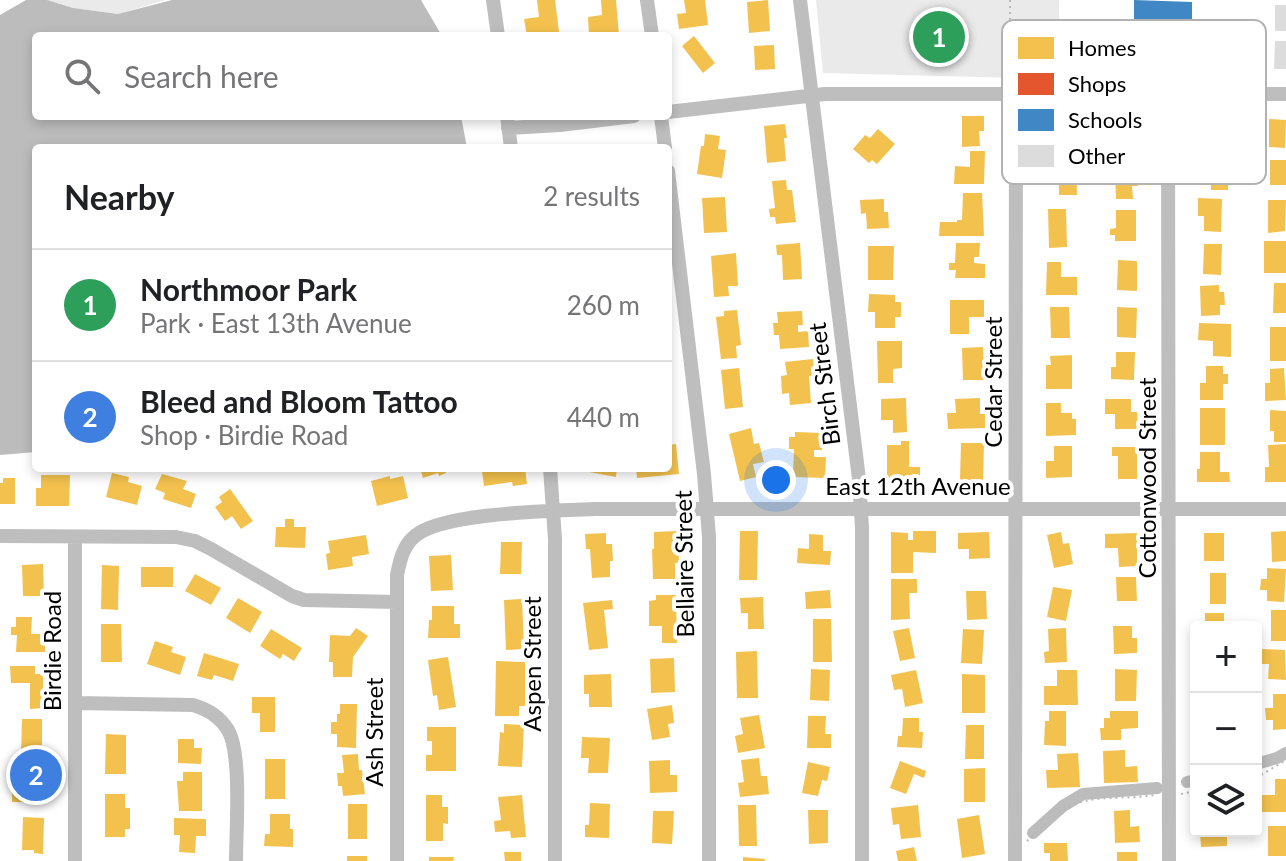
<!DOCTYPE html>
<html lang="en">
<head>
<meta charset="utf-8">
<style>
  body { margin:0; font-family:Lato,sans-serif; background:#f2f2f2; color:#202124 }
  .controls { position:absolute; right:24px; bottom:24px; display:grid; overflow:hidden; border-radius:8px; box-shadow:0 4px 12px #0003 }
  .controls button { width:72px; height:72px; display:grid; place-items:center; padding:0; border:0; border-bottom:2px solid #e0e0e0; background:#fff; color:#202124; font:40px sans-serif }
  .you { position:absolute; left:776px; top:480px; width:28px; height:28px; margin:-20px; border:6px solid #fff; border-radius:50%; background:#1a73e8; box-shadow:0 0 0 12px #1a73e833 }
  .badge { display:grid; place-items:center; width:52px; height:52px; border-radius:50%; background:#595959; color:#fff; font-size:26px; font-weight:700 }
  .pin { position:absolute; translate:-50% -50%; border:4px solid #fff; box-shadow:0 2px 8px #0006 }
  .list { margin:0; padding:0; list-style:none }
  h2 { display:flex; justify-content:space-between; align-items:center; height:104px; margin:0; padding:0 32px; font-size:34px }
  h2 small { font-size:26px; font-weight:400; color:#757577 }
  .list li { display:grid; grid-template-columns:52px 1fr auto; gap:24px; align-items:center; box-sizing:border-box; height:112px; padding:0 32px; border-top:2px solid #e0e0e0 }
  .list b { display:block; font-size:30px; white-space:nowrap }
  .list p { margin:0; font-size:26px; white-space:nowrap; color:#757577 }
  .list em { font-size:26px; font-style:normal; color:#757577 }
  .icon { flex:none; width:44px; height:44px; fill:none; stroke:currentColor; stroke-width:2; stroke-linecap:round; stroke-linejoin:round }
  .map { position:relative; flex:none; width:1286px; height:861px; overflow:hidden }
  .search { position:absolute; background:#fff; box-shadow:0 4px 12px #0003; left:32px; top:32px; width:640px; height:88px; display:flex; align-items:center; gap:20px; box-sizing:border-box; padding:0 28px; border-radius:8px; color:#757577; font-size:30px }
  .panel { position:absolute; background:#fff; box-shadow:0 4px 12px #0003; left:32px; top:144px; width:640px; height:328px; border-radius:8px }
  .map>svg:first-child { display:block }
  .green { fill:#eaeaea }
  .water { fill:#bcbcbc }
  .homes { fill:#f2c14e }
  .shops { fill:#e4572e }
  .schools { fill:#3f88c5 }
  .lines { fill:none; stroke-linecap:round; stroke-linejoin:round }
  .canal { stroke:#bcbcbc; stroke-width:12 }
  .building { fill:#dcdcdc }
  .path { stroke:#b8b8b8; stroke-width:2; stroke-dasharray:2 4; stroke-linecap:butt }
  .minor { stroke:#bebebe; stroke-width:14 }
  .labels { text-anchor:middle; stroke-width:8; stroke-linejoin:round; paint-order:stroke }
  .street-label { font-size:24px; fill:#000; stroke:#fff }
  .key { fill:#fff; stroke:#b2b2b2; stroke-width:2 }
  .key-label { font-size:22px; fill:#000 }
</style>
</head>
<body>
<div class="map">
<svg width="1286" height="861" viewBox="0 0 1286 861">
  <rect width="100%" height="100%" fill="#fff"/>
  <path class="green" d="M47,0H165L119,14L73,8Z
    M816,0H1059L1060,79L823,73Z"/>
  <path class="water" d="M26,0H47L73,8L118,14L172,0H421L442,36H36V116H461L467,148H36V452L0,455V15Z"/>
  <path class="homes" d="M537,0H555L559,32L527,36L524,19L539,17Z
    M601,0H616L619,36H589L588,17L602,15Z
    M684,0H705L708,25L679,29L677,14L686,13Z
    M768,0L770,31L749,33L747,2Z
    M694,36L715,63L703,73L682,46Z
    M774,45L775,69L755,70L754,46Z
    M962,116H984V131H979L980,146L962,147Z
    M1269,119L1286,120L1285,148L1269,147Z
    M785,124L787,138H784L786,161L767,163L764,126Z
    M878,129L895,144L877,164L872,160L869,163L853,149L865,135L870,138Z
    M705,134L720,136L718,149L726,150L722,178L697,174L701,146H704Z
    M970,151H985L984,184H954L955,166L970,167Z
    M1200,156L1228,157V190H1211V171H1199Z
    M1270,160H1286V185H1270Z
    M1076,161L1077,195H1059V176L1045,177V162Z
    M1138,169V186H1132L1133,199H1116L1115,170Z
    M786,180L787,190H792L796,222L776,224L775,217H770L769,209L775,208L772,181Z
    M963,193H982L984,236H939L940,222H957V220H962Z
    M725,197L727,232L704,233L702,198Z
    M1198,198L1222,199L1221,232L1204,231V216H1198Z
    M884,199V212H888L889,228L867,229L866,213L861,214L860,200Z
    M1268,200H1286L1285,231L1268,233Z
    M1048,209H1066L1067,247L1049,248Z
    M1116,210H1136V241H1115V235H1110V229L1116,228Z
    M1264,241H1286V273H1264Z
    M800,243L802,279L783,280L782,255H777L776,245Z
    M956,243H980L979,257H974V263L985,264V278H955L956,270H949V263H955Z
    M1204,244H1222L1221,275L1203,274Z
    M868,246H894L893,280H868Z
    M736,253L738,286H728L729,296L714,297L711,256Z
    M1118,260L1137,261V291L1117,290Z
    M1047,262H1061V277H1077V295H1046Z
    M1274,283H1286V313H1273Z
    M1219,285V292H1224L1225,305H1220V315L1201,316L1200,286Z
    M869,294L895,295V302H901V317H895V328H875V312H868Z
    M950,300H984V317H969V334H950Z
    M1050,307H1069L1070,338H1051Z
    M1117,307L1137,308L1136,338L1117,337Z
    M737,310L741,345L736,346L737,358L721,359L716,317L724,316V311Z
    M802,311L803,325H798V332L808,331L809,347L780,349L779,335H774L773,323H778L777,312Z
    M1199,323L1231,324V357L1213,356V341L1198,340Z
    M1270,327H1286V361H1270Z
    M877,341H902V368L893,369V383H878Z
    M983,347L984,380H963L962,348Z
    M1116,352H1135L1134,380L1111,379V367H1116Z
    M1072,355V389H1046V365H1051L1050,356Z
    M813,359L815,376H809L811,403L790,405L789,393L782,394L781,376L787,375L785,362Z
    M1206,366H1223V374H1228V384H1223V400H1200V383H1206Z
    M739,368L743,407L725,409L721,370Z
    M1284,368L1286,400L1265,401V383H1270V369Z
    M906,398L907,432L893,433V420H881V399Z
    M980,398V414H985V428L948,429L947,413H956L955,399Z
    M1105,399H1131V412H1137L1138,429H1115V414H1105Z
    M1046,403H1061V413H1072V419H1076V435L1046,436Z
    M1200,408H1225V445H1200Z
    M1270,410L1286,411V442H1274V431H1270Z
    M751,428L754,444L759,443L764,462L753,464L756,477L740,481L729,434Z
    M795,432L822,433V450H814V457H826L825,478L793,477L794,449H789V437H795Z
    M901,441H909V467H920V482L887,483V445H901Z
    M961,443H984L983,482L960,481Z
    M676,444L679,474L637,478L636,468H668V445Z
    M1286,444V482H1265V467H1269L1268,445Z
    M1054,446H1072V477L1046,478V461H1054Z
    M1112,447H1137V479H1118V456H1112Z
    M1200,452H1220V472H1229L1230,482H1197V469H1200Z
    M420,468H445L446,473L439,476L438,473L423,478Z
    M525,468L527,484L513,486L512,482L484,486L482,471L499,468Z
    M590,468H617L616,477L589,472Z
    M112,473L129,477L128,482L142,486L137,505L106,497Z
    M162,474L187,481L183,489L196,494L191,508L163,499L165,493L155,489Z
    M41,475H70L69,506H36V488H41Z
    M390,476V479L403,476L408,498L377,506L371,481Z
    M3,478H15V504H0V483H3Z
    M230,489L253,521L241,529L232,516L225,521L215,507L222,502L219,497Z
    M285,519H294V527H306L305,548L275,547L276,527H285Z
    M678,531L679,563H675V579H653L652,549H654V532Z
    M740,531H758L757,580H739Z
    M913,531H936V553L913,552V573H891V532L908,533V540H913Z
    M1286,531V561L1272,562L1271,532Z
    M989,532L990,558L969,559V549H958V533Z
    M1061,532L1063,544L1069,543L1073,564L1054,568L1047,535Z
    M606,533V544H612L613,561H610V577L592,578L590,549H586L585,534Z
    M1137,533V566L1119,567L1118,548H1105V534Z
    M1204,533H1224V561H1204Z
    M809,534L823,535V551H831L830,565L797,563L798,548L809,549Z
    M366,535L369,554L352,557L353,566L328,570L326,554L330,553L328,541Z
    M501,542H522L521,574H500Z
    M451,555L453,590L431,591L429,556Z
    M43,564L44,596H23L22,565Z
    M102,565L119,566L118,610L101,609Z
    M141,567H173V587H141Z
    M1267,568L1286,569L1284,602L1267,601V590H1260L1261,579H1267Z
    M1210,573H1226V604H1210Z
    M195,574L221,588L211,605L185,591Z
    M1116,577H1136L1137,601H1117Z
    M891,579H917V593H909L910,619L891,620Z
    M1053,587L1072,590L1066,621L1047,617Z
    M830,590L831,608L806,609L805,592Z
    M966,591H986L987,619L967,620Z
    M656,595H676L677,643H662V626H649V601L656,600Z
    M763,597L764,629H748V613H741L740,598Z
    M238,598L262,612L250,633L226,618Z
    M522,599L524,649L506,650L504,600Z
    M612,600L613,609L604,610L608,648L589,650L583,603Z
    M432,606H454V624H460V638H428L429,620H432Z
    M1271,610H1286V641H1271Z
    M1205,613H1224V627H1205Z
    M16,617H32L31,634H45V652H16L17,635H11V627H16Z
    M813,619H831L832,662H813Z
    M101,624H121L122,662H101Z
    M1113,626H1132V638H1137V653L1114,654Z
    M356,628L368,636L353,657L352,677H333V662H329L330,635L350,636Z
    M909,628L915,658L900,661L893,631Z
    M1066,628L1067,662L1045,663L1044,652L1049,651L1048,629Z
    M271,629L302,648L294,661L283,654L280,659L260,646Z
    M963,629L984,630L982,664L961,663Z
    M155,641L173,647L171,652L186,657L180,675L147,664Z
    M1262,649L1285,650L1286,680L1268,679L1269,664H1262Z
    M757,651L758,698H737L736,652Z
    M204,653L239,664L233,681L214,675L212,680L197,676Z
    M448,657L456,707L439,710L437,695L433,696L428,660Z
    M674,658L675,692L651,693L650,659Z
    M496,661L525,662V706H519V716H495Z
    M10,666H35V674H43V708L30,709V683H11Z
    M811,669L830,670L829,701L810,700Z
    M1115,669L1137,670L1136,701H1115Z
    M916,670L923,703L905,707L902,689L894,690L891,675Z
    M1057,670H1077L1078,705H1044V686H1057Z
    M611,674L612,707H589V694H584V675Z
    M962,674L985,675V713H962Z
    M1273,694H1286V729L1273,730V720H1266L1265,708H1273Z
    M252,697H275V732H260V713H252Z
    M340,704H357L356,748L337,747V734H331V722H337V714H340Z
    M672,705L674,723L668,724L670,737L652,740L647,709Z
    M1049,711H1066V746L1044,745L1045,721H1049Z
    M1110,711H1138V728L1121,729V740H1101L1100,728H1104V718H1110Z
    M759,715L765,748L738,753L735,736L743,734L740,718Z
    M808,716H826L825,734H831V748H807Z
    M903,718H919V732H923L922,748L897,747L898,736H902Z
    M22,719H42V754L21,753Z
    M504,724L524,725L522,767L498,766L500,732L504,733Z
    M966,725H984V759H965Z
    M427,727H456V771H426V755H432V741H427Z
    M106,734L126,735V774H105Z
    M582,737L610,738L608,773H588L589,758H581Z
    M178,739H194V748H202L201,764L178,763Z
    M1125,750V767L1137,766L1138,782L1104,783L1103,751Z
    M1078,753L1080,787L1047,788L1046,770H1058L1057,754Z
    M358,754L359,770H362L365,794L343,796L342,786H338L337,773H344L342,755Z
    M759,758L761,776H767L769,794L740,797L738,783L744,782L741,760Z
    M265,759H285V799H265Z
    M670,760V775H677V792L650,793L649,761Z
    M900,761L926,771L924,778L914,774L906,794L890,788Z
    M808,762L830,767L827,781L822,780L818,796L802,793Z
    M19,768H29L30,802H12V773H19Z
    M985,768V802H964V769Z
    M183,772H202V811H179L177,781H183Z
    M1275,779H1286V812H1260V795H1275Z
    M105,794H125V808H130V829H125V837H105Z
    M426,795H442V807H448V824L443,823V841H426Z
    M522,795L526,837L511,838L510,831L495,832L494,821L501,820L498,797Z
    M590,803L610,804L609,838L585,837V825H589Z
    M348,804H367V839H348Z
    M738,805H756L757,846H739Z
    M918,805L921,837L901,839L899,824L893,825L891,808Z
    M808,810H828V843L809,844Z
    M1130,810V827L1139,826L1140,842L1115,843L1114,811Z
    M653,811H674L672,844L652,843Z
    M270,814H290V829H293V847L264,846L265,834H270Z
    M979,815L985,854L962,858L957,819Z
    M23,817L44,818L43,854L34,853V850H22Z
    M174,818L206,819V836H196L195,853L179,852L180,835H174Z
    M1268,826H1286V856H1268Z
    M1212,831H1227V846L1201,847L1200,834L1212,833Z
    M1044,843H1067L1068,861H1050V853H1044Z
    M914,847L917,861H898L896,851Z
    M504,852H521V861H505Z
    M1117,852H1137V861H1117Z
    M347,856H367V861H347Z
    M429,857H454L453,861H429Z
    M743,857L765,859V861H743Z"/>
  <path class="shops" d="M29,768H43V781H30Z"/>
  <path class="schools" d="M1134,0L1192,2V25H1134Z"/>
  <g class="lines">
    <path class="canal" d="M1256,764L1277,758L1286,753
      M1187,782L1196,780
      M1033,833L1063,806L1083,794L1157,788"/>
  </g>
  <path class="building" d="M1275,5H1286V31H1275Z
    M1275,41H1286V69H1274Z"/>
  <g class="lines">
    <path class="path" d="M1010,0V19L1021,34L1019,57L1013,78
      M1256,778L1286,760
      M1181,794L1196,791
      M1027,841C1043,827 1063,805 1085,801C1108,796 1132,799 1155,795"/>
    <path class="minor" d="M493,0L498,36
      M647,0L652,36
      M800,0L859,479L862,528V861
      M1168,94L1169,861
      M668,112L825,94H1286
      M507,116L511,148
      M661,116L665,148
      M508,128L560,125L634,116
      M668,171L704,474L709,537V861
      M550,468L555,539V861
      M0,536L176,537L195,541L211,549L292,596L304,600L397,602
      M75,537V861
      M75,703L193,705C207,709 220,717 228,730C242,754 236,830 236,861
      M397,861V575C400,560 403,546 415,536C443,512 555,511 594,509H1286
      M1015,861L1016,94"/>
  </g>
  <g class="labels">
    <g class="street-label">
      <text transform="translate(994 382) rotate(-90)" y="8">Cedar Street</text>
      <text transform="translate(825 384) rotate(-97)" y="8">Birch Street</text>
      <text transform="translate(1148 478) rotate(-90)" y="8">Cottonwood Street</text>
      <text x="918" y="495">East 12th Avenue</text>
      <text transform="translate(685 564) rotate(-91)" y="8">Bellaire Street</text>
      <text transform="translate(53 651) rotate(-90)" y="8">Birdie Road</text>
      <text transform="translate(533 664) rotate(-90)" y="8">Aspen Street</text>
      <text transform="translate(375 732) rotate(-90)" y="8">Ash Street</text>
    </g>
  </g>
  <rect x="1002" y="20" width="264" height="164" rx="12" class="key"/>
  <rect x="1018" y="37" width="36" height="22" fill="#f2c14e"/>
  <rect x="1018" y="73" width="36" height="22" fill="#e4572e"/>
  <rect x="1018" y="109" width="36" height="22" fill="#3f88c5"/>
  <rect x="1018" y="145" width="36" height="22" fill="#dcdcdc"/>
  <g class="key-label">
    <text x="1068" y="56">Homes</text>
    <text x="1068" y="92">Shops</text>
    <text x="1068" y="128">Schools</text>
    <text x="1068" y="164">Other</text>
  </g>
</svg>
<div class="controls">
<button>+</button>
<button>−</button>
<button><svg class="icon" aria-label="layers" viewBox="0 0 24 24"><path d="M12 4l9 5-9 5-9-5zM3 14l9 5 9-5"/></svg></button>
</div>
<div class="you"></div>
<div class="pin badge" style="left:939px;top:37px;background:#2e9e5b">1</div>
<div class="pin badge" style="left:36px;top:775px;background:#3f7fe0">2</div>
<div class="search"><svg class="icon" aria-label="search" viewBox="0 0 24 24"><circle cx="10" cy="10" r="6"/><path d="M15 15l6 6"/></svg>Search here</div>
<section class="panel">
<h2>Nearby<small>2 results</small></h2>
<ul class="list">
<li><span class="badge" style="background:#2e9e5b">1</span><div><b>Northmoor Park</b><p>Park · East 13th Avenue</p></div><em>260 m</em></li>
<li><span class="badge" style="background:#3f7fe0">2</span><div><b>Bleed and Bloom Tattoo</b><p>Shop · Birdie Road</p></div><em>440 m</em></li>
</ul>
</section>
</div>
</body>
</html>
